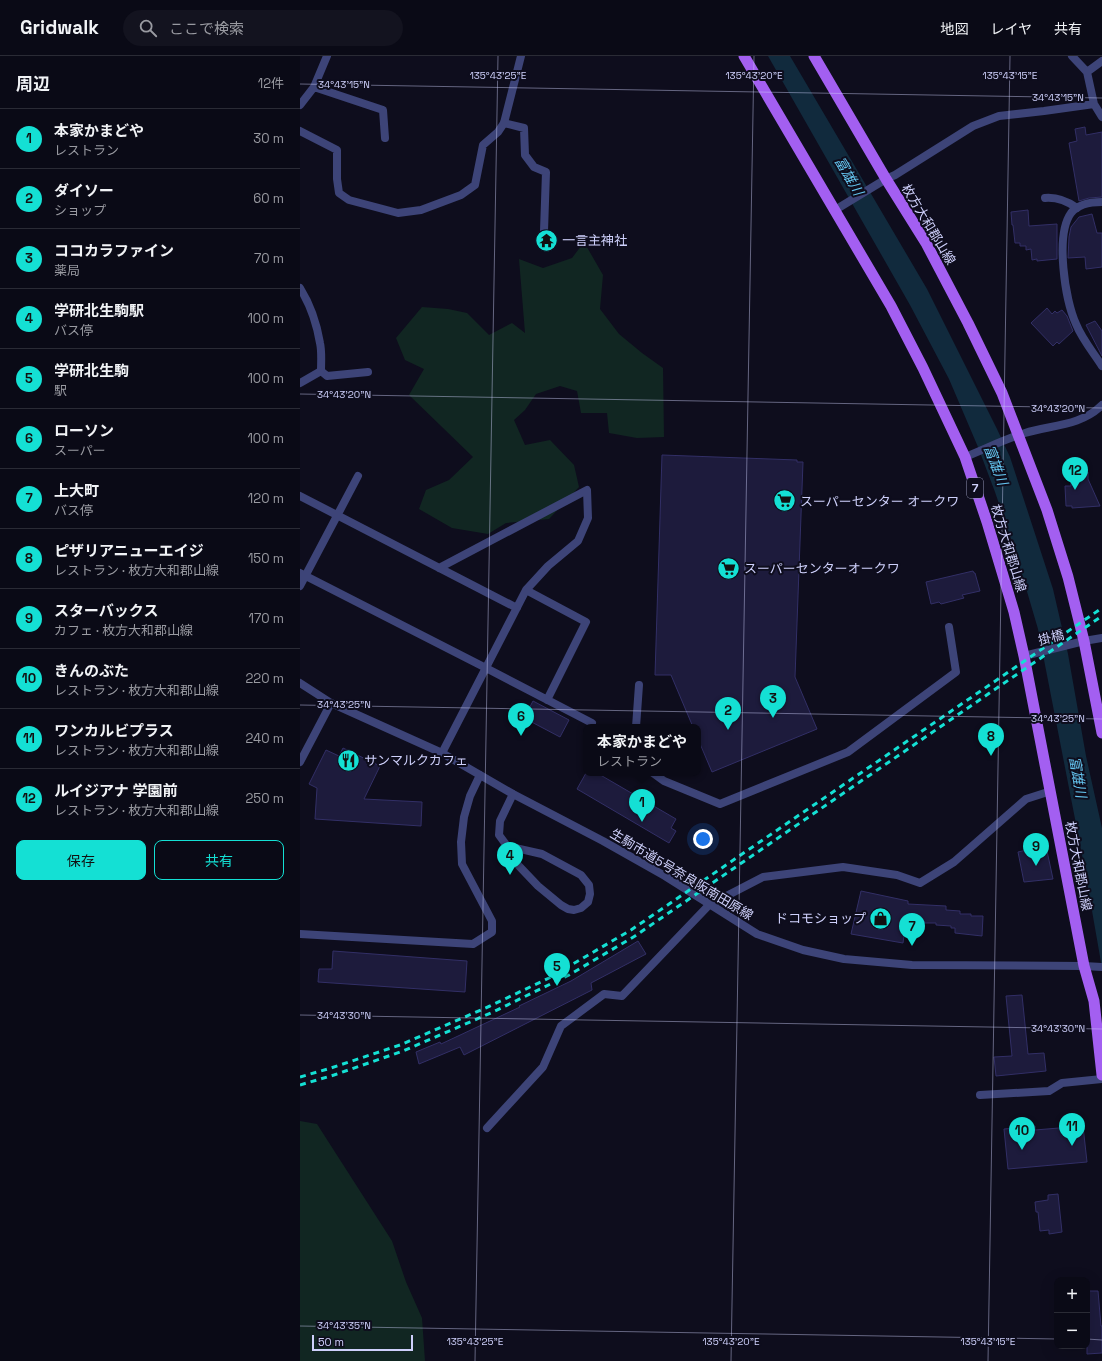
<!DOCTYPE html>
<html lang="ja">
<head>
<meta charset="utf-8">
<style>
  body { margin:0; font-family:"Space Grotesk","Noto Sans JP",sans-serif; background:#13131f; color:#f1f3f6 }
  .controls { position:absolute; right:12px; bottom:12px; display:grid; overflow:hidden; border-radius:8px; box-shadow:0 4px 16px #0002 }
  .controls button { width:36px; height:36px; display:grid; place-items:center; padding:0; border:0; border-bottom:1px solid #2a2b35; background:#0a0a16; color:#f1f3f6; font:20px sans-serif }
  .scale { position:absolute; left:12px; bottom:10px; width:101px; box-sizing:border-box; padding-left:4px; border:2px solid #ced0fb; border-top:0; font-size:11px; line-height:14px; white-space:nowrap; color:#ced0fb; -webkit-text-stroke:3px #0e0d1d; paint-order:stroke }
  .you { position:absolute; left:403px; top:783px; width:14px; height:14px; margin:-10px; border:3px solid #fff; border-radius:50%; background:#1a73e8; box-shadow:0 0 0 6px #1a73e833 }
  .badge { display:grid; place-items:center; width:26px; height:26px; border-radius:50%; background:#14e0d4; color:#111; font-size:13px; font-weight:700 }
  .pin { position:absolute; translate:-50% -33px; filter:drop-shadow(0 1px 2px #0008) }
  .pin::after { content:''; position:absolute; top:21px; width:14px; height:12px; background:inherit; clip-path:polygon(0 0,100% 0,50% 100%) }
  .popup { position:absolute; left:283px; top:668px; width:118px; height:52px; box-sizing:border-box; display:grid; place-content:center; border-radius:8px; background:#0a0a16; filter:drop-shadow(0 1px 3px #0005); font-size:13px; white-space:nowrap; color:#999aa1 }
  .popup b { font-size:15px; color:#f1f3f6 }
  .popup::after { content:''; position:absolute; left:50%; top:100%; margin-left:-8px; border:8px solid transparent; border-top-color:#0a0a16 }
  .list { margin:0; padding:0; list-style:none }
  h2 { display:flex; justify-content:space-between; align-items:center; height:52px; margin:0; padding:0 16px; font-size:17px }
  h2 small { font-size:13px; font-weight:400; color:#999aa1 }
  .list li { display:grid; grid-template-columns:26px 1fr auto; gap:12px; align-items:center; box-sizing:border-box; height:60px; padding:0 16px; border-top:1px solid #2a2b35 }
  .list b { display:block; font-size:15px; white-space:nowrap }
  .list p { margin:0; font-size:13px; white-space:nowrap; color:#999aa1 }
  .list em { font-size:13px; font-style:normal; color:#999aa1 }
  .actions { display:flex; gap:8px; padding:12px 16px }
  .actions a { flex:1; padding:9px 0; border:1px solid #14e0d4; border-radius:8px; text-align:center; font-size:14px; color:#14e0d4 }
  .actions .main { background:#14e0d4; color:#111 }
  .icon { flex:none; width:22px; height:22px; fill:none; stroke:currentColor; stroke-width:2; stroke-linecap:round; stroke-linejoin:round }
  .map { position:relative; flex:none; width:802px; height:1305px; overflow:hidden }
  header { display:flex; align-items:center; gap:24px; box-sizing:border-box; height:56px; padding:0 20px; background:#0a0a16; border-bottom:1px solid #2a2b35 }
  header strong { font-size:19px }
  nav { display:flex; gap:22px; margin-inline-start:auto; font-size:14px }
  .search { width:280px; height:36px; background:#13131f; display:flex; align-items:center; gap:10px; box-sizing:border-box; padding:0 14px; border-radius:22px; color:#999aa1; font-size:15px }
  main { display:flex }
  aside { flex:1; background:#0a0a16 }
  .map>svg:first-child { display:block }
  .green { fill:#112622 }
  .water { fill:#112a3d }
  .building { fill:#1d1b3c; stroke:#322f66 }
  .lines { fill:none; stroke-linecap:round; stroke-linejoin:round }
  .service { stroke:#3d4478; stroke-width:8 }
  .minor { stroke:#3d4478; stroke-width:8 }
  .tertiary { stroke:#3d4478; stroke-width:8 }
  .primary { stroke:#a35ff1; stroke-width:11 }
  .rail { stroke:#14e0d4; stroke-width:3; stroke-dasharray:6 5; stroke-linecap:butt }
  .ticks { fill:none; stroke:#ced0fb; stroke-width:1; stroke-opacity:0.45 }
  .labels { text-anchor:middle; stroke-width:4; stroke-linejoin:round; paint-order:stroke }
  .shield { fill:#0e0d1d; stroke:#9496b8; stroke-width:1 }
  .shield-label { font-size:12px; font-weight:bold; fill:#ced0fb }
  .street-label { font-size:13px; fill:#ced0fb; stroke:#0e0d1d }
  .poi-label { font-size:13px; fill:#ced0fb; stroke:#0e0d1d; text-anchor:start }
  .water-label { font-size:14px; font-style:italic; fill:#65c6f1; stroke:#0e0d1d }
  .ticks-label { font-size:10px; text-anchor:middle; fill:#ced0fb; stroke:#0e0d1d; stroke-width:4; stroke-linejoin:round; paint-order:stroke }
</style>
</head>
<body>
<header>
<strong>Gridwalk</strong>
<div class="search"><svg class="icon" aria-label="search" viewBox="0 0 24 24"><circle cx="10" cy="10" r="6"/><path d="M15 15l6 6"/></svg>ここで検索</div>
<nav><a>地図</a><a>レイヤ</a><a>共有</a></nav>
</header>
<main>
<aside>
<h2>周辺<small>12件</small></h2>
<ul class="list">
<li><span class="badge">1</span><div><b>本家かまどや</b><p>レストラン</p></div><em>30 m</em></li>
<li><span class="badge">2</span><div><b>ダイソー</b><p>ショップ</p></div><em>60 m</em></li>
<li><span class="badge">3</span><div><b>ココカラファイン</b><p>薬局</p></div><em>70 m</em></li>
<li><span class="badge">4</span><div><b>学研北生駒駅</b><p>バス停</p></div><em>100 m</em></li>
<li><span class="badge">5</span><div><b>学研北生駒</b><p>駅</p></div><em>100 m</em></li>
<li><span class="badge">6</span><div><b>ローソン</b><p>スーパー</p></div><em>100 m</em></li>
<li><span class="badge">7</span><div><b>上大町</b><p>バス停</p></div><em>120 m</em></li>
<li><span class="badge">8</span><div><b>ピザリアニューエイジ</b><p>レストラン · 枚方大和郡山線</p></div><em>150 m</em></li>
<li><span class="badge">9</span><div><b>スターバックス</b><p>カフェ · 枚方大和郡山線</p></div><em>170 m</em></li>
<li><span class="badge">10</span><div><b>きんのぶた</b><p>レストラン · 枚方大和郡山線</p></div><em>220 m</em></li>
<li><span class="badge">11</span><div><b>ワンカルビプラス</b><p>レストラン · 枚方大和郡山線</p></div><em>240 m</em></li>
<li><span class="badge">12</span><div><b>ルイジアナ 学園前</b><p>レストラン · 枚方大和郡山線</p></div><em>250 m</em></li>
</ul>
<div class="actions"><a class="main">保存</a><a>共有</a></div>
</aside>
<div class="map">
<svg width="802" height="1305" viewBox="0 0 802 1305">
  <rect width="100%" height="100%" fill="#0e0d1d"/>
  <path class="green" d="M284,186L303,219L300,253L319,278L342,297L363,312L364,381L337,382L309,377L307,357H281L277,335L260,330L236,338L225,354L214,364L225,389L250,384L274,409L279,431L249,463L206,467L188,478L152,472L119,453L126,434L149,424L173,401L109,339L124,313L105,304L96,282L122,251L148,253L167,257L189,279L212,267L225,277L219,203L243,212L272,202Z
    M0,1065L17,1068L92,1185L106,1226L122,1262L125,1305H0Z"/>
  <path class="water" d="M468,0H490L627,233L697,373L710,401L753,533L768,598L786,700L802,772V912L784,809L738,573L716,498L695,436L678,391L649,323L610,249Z"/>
  <path class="building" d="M785,71L786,79L802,76V141L789,142L779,145L769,87L777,85L775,73Z
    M728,154L729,170L757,168V203L737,205V203L732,204L731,193L726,194V190H720V187H715L713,169H712L711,156Z
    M792,158L797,177H802V211L786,213L785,201L768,202L769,181L771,171L779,161Z
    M747,252L752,258L755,255L757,257L762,254L767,260L773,275L759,288L757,286L753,290L731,267Z
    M795,265L802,275V300L786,269Z
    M362,399L497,404V406H503L495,621L517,673L412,716L398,683V671H393L371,619H355Z
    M780,412V414H783V416H788V423L800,450L772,452V450H766L765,430H771L770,413Z
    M673,515L674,517H675L680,535L662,539L664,542L641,548L639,546L631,548L626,526Z
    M233,645L269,664L260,681L224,662Z
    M43,692L80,710L64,743L122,746L121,770L15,763L17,732L9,728L26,694L39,700Z
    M286,717H297L376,763L371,772L376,775L369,787L277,733Z
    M731,793L733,796L747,795L753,823L724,826L718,796Z
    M561,835L608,845V848L646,850V854L660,855V858H671V860H683L682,880L655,877V872H651V870L636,869V867H625L624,865L606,864L603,887L551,878Z
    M338,885L346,898L291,927L292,934L164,999L160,991L119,1008L116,996L140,986L141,988L220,951L219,950L271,925Z
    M33,895L167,905L165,936L18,926L19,913H32Z
    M722,939L728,998L744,997L746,1015L696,1020L694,1001L712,1000L706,940Z
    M735,1070V1074L783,1070L787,1106L708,1113L704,1073Z
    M758,1138L762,1176L749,1178V1174L740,1175L738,1156H736L735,1146L748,1144V1139Z
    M787,1235H798L801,1270H802V1297L787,1298Z"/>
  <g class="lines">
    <path class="service" d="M204,67L224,72L225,99L234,111L246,116L244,175
      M745,142C757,141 767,145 777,152
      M21,315L27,320L68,316
      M336,671L339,629
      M353,717L364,725L420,748L548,696L656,616L649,571
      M207,790L242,798L281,819L289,829L290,838L288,846L281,852L274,854L268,853L261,849L238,830L218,809L207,790L199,779L200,765L213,738
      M0,878L173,888L192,876V865L162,808L161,786L164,761L170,740L180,719
      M680,1039L749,1035L762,1027L802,1023"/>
    <path class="minor" d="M772,0L787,16L794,48
      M787,16L802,5
      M14,31L83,54L85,82
      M0,49L14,31L27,0
      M0,75L37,94V123L39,137L49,144L98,157L121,154L161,139L175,129L183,89L198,76L204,67L221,0
      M802,146C792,146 778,148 771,157C755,179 765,244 776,268C782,283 793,296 802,310
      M535,154L586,123L595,119L673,70L699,60L744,55L794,48L802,61
      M0,232C10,248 17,269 20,287C22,296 21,306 21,315L0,327
      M665,401C685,393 705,383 725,377C751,369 781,370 802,349
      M0,440L217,552
      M139,512L287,434L288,462L278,485L248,510L226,534L142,697
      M0,517L186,612L292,667
      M0,530L58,420
      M226,534L286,566L247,644
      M724,600L784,585L802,582
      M187,1072L243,1011L261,970L304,938L322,940L409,849L463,821L543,811L597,819L620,827L654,806L726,743L751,735"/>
    <path class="tertiary" d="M0,627L31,647L142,697L213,738L303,785L365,820L457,878L503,894L544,903L612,909L784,910L802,911
      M0,706L31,647"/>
    <path class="primary" d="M444,0L591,250L623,312L665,401L687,466L714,556L724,600L784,910L794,945L802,1019
      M514,0L586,123L626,187L668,267L702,337L747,454L768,521L784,585L802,677"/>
    <path class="rail" d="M0,1021L31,1012L100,989L190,950L249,922L331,874L802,552
      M0,1029L34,1019L103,995L193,956L269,919L335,880L802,560"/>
  </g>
  <path class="ticks" d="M0,28L802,42M0,338L802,352M0,649L802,663M0,959L802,973M0,1270L757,1283M787,1283L802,1284M175,1305L198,0M431,1305L454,0M688,1305L710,0"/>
  <defs>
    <symbol id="temple-disc" viewBox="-11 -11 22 22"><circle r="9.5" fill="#14e0d4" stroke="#0e0d1d"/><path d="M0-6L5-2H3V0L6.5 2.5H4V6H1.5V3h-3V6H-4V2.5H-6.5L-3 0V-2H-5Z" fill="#111"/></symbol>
    <symbol id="supermarket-disc" viewBox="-11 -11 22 22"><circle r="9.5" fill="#14e0d4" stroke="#0e0d1d"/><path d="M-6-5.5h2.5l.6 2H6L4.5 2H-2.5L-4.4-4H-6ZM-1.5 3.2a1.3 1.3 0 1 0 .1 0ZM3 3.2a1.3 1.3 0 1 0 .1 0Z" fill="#111"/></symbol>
    <symbol id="restaurant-disc" viewBox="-11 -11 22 22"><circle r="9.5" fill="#14e0d4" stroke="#0e0d1d"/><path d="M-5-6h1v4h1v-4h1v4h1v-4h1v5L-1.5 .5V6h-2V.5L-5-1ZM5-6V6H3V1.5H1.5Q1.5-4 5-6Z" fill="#111"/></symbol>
    <symbol id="shop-disc" viewBox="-11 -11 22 22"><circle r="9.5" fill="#14e0d4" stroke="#0e0d1d"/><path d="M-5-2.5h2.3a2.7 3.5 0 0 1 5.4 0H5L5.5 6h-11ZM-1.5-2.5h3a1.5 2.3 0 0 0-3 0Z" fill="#111"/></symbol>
  </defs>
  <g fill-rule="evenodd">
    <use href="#temple-disc" x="234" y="172" width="25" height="25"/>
    <use href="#supermarket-disc" x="472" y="432" width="25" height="25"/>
    <use href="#supermarket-disc" x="416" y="500" width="25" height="25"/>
    <use href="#restaurant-disc" x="36" y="692" width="25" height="25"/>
    <use href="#shop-disc" x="568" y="850" width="25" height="25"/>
  </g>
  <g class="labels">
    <rect class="shield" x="667" y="422" width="16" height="20" rx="3"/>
    <g class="shield-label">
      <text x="675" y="436">7</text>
    </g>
    <g class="street-label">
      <text transform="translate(629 168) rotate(59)" y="5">枚方大和郡山線</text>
      <text transform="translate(709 492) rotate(73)" y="5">枚方大和郡山線</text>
      <text transform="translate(751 581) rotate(-14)" y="5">掛橋</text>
      <text transform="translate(779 810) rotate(79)" y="5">枚方大和郡山線</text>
      <text transform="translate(382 818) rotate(31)" y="5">生駒市道5号奈良阪南田原線</text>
    </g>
    <g class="poi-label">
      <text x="262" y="189">一言主神社</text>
      <text x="500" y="450">スーパーセンター オークワ</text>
      <text x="444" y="517">スーパーセンターオークワ</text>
      <text x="64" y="709">サンマルクカフェ</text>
      <text x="566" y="867" text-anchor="end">ドコモショップ</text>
    </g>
    <g class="water-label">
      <text transform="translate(549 120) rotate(60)" y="5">富雄川</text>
      <text transform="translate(696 409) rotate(69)" y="5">富雄川</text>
      <text transform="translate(778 721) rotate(80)" y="5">富雄川</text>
    </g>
  </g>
  <g class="ticks-label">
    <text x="198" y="23">135°43'25"E</text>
    <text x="454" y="23">135°43'20"E</text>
    <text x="710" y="23">135°43'15"E</text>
    <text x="44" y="32">34°43'15"N</text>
    <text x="758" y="45">34°43'15"N</text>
    <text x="44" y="342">34°43'20"N</text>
    <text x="758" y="356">34°43'20"N</text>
    <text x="44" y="652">34°43'25"N</text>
    <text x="758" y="666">34°43'25"N</text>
    <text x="44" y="963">34°43'30"N</text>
    <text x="758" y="976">34°43'30"N</text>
    <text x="44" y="1273">34°43'35"N</text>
    <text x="175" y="1289">135°43'25"E</text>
    <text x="431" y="1289">135°43'20"E</text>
    <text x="688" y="1289">135°43'15"E</text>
  </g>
</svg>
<div class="controls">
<button>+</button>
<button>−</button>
</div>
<div class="scale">50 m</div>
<div class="you"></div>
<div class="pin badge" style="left:342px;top:766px">1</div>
<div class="popup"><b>本家かまどや</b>レストラン</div>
<div class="pin badge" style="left:428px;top:674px">2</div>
<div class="pin badge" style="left:473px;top:662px">3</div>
<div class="pin badge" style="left:210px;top:819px">4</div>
<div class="pin badge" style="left:257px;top:930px">5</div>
<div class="pin badge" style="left:221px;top:680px">6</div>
<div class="pin badge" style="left:612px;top:890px">7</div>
<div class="pin badge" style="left:691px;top:700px">8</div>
<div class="pin badge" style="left:736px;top:810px">9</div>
<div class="pin badge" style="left:722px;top:1094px">10</div>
<div class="pin badge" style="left:772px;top:1090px">11</div>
<div class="pin badge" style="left:775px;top:434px">12</div>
</div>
</main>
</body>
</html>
